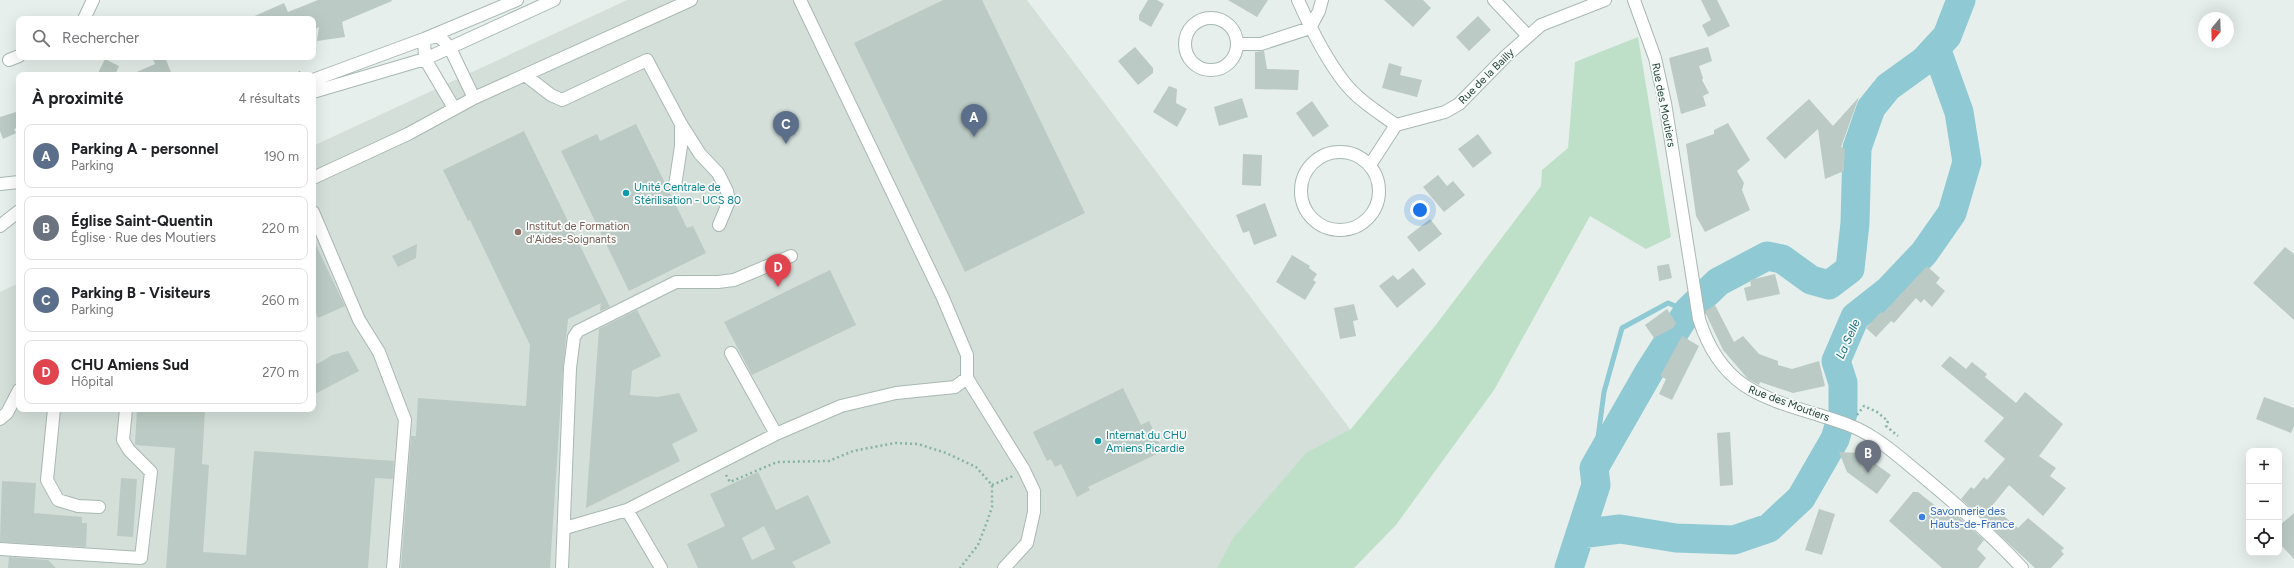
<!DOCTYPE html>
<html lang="fr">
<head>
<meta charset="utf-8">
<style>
  body { margin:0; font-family:Figtree,sans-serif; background:#f6f6f6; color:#202124 }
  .controls { position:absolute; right:12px; bottom:12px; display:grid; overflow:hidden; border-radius:8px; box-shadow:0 4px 16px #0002 }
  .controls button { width:36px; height:36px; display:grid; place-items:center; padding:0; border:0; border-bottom:1px solid #e0e0e0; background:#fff; color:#202124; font:20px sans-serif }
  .compass { position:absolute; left:2198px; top:12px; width:36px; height:36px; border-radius:50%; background:#fff; box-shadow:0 4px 16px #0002; rotate:199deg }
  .you { position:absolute; left:1420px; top:210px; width:14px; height:14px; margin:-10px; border:3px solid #fff; border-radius:50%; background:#1a73e8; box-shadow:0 0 0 6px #1a73e833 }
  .badge { display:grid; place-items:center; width:26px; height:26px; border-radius:50%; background:#7f4e3f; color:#fff; font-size:13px; font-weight:700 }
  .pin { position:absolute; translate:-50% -33px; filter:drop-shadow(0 1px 2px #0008) }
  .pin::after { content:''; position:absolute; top:21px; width:14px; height:12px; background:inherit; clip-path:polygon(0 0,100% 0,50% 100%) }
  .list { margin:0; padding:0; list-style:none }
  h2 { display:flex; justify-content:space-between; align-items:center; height:52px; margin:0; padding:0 16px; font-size:17px }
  h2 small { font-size:13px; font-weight:400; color:#757577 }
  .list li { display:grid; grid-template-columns:26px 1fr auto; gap:12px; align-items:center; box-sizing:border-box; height:64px; margin:0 8px 8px; padding:0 8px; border:1px solid #e0e0e0; border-radius:8px }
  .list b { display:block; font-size:15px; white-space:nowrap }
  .list p { margin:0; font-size:13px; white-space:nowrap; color:#757577 }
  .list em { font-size:13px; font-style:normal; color:#757577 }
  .icon { flex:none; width:22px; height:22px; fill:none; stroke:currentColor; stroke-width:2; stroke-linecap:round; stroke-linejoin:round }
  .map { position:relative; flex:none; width:2294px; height:568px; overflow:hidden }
  .search { position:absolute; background:#fff; box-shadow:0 4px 16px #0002; left:16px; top:16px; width:300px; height:44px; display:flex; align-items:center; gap:10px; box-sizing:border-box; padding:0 14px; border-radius:8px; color:#757577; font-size:15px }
  .panel { position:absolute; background:#fff; box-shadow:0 4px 16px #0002; left:16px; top:72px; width:300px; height:340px; border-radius:8px }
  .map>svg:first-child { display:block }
  .built { fill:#d4dfda }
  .green { fill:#bfe0c8 }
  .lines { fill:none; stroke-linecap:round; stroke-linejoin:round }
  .stream { stroke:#8ec9d4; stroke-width:5 }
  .river { stroke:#8ec9d4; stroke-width:29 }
  .building { fill:#bbcac4; fill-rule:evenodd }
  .minor-casing { stroke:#a8b8b2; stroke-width:14 }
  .path { stroke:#86b3a5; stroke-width:2.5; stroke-dasharray:2 3; stroke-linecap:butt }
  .minor { stroke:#fff; stroke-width:12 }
  .culture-dot { fill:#0f9aa8; stroke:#f7fbf9; stroke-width:1.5 }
  .education-dot { fill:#8d6e63; stroke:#f7fbf9; stroke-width:1.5 }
  .shop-dot { fill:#3f7fe0; stroke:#f7fbf9; stroke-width:1.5 }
  .labels { text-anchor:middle; stroke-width:3.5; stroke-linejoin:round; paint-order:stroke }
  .street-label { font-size:11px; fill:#24423a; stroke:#f7fbf9 }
  .culture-label { font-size:11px; fill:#0d838f; stroke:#f7fbf9; text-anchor:start }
  .education-label { font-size:11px; fill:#785e54; stroke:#f7fbf9; text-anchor:start }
  .shop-label { font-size:11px; fill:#366cbe; stroke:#f7fbf9; text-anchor:start }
  .water-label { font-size:12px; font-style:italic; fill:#1c6f80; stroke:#f7fbf9 }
</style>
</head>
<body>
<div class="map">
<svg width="2294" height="568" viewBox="0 0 2294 568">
  <rect width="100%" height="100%" fill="#e6efeb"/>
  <path class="built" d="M627,0H1027L1350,429L1218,568H0V292L19,283V409H313V146Z"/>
  <path class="green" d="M1638,37L1671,237L1646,249L1590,216L1494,390L1396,525L1354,568H1217L1233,538L1306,453L1351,429L1435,326L1541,186L1542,170L1568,148L1575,62Z"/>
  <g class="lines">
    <path class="stream" d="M1594,468L1604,392L1622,328L1668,303L1688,311"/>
    <path class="river" d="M1580,534L1620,529L1676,538L1734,540L1769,528L1801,498L1835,439L1843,413V383L1836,361L1855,317L1888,291L1924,253L1952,213L1967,162L1959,112L1936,48
      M1569,568L1596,485L1594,468L1649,372L1688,311L1718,282L1767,256L1782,259L1811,280L1829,285L1850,269L1855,223L1857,148L1871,108L1888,87L1924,61L1947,36L1961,0"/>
  </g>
  <path class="building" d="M318,0H391L392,1L342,22L345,37L317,41L319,27L313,30V19H248L284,3L288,12Z
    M943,0H982L1085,213L965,272L854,43Z
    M1148,0H1157L1164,4L1151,27L1139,20V15Z
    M1228,0H1268L1257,17Z
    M1384,0H1423L1431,8L1413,27Z
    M1701,0H1717L1730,26L1708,37L1702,25L1711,20Z
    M1478,16L1491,30L1469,51L1456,37Z
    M1135,47L1153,68V73L1138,85L1118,61Z
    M1708,47L1712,61L1699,66L1703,78L1702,80L1709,93L1703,96L1706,106L1681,114L1669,58Z
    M1264,51L1267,69L1299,70L1298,90L1255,89V52Z
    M152,57H165L172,75H130L155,64Z
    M105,59L119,66L115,75H97Z
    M1389,63L1402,67L1400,75L1422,80L1417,97L1382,88Z
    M1169,86L1177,89L1176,103L1187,109L1177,127L1153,112Z
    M1859,97L1841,147L1845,149L1844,171L1825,179L1818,129L1785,159L1766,138L1809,99L1833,126Z
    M1242,98L1248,117L1219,126L1214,107Z
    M1312,101L1329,126L1313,137L1296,113Z
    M16,112L19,120V127L14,129L16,133L3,139L0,131V117Z
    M1728,123L1750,160L1737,171L1744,183L1742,190L1750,210L1705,232L1696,216L1686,144L1714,134V130Z
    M636,124L687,228L693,226L706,253L629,291L561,151L597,134L600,141Z
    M524,131L610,307L600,311L601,303L568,319L563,368L550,568H401L411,436H416L418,398L526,406L530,345L470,220L468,221L443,170Z
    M1478,134L1492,153L1473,168L1458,149Z
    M1243,154L1262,155L1261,186L1242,185Z
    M1438,175L1447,186L1453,181L1465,195L1444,212L1423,187Z
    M1265,203L1277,236L1254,245L1249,231L1243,233L1236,215Z
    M1430,219L1442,234L1419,252L1407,237Z
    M313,239L345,306L318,318L313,305Z
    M417,244L416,258L398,267L392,256Z
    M2285,247L2294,254V320L2253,283Z
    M1292,255L1310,266L1309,268L1317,274L1313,280L1316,282L1305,300L1276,282Z
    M1669,264L1672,278L1659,281L1657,266Z
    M1927,266L1940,278L1936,283L1945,291L1932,307L1924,299L1921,303L1916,298L1894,323L1891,321L1876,337L1866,328L1881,312L1883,313Z
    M1413,268L1426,284L1397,308L1379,286L1393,275L1398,280Z
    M830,270L856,325L752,375L724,322Z
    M1775,274L1780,294L1747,301L1744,288L1751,286L1750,280Z
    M1354,304L1358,320L1353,321L1356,336L1340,339L1334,308Z
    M1715,305L1734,342L1743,336L1759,354L1778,361V365L1792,369L1819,361L1825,386L1793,393L1760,382L1759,385L1748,379L1723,350L1706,314L1705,311Z
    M1667,309L1676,323L1673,328L1654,338L1645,325Z
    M637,310L661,356L632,371L630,395L658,397L679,393L698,431L672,444L680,461L586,508L599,329Z
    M1682,336L1699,346L1672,400L1659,394L1666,379L1660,376Z
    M348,351L359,371L313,395V365L321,362L332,355Z
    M1950,356L1966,369L1972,362L1987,374L1985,377L2016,403L2025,392L2063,424L2039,456L2056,468L2050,476L2066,488L2054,503L2043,516L2009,485L1992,506L2018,528L2028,518L2064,548L2061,551L2064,554L2051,568H2035L1961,499L1971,487L1974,489L1984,477L1987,480L2005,459L1984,441L2004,418L1941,366Z
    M1123,388L1141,425L1149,421L1163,451L1088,487L1090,490L1077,497L1061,464L1055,467L1051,459L1047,461L1033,432Z
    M2264,397L2294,408V426L2291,433L2256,419Z
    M137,409H205L202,464L209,465L203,552L246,555L254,451L394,461L393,479L375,478L368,568H166L175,448L135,445Z
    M1730,432L1733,485L1720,486L1717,433Z
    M1839,452L1860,453L1891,475L1877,494L1847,472Z
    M758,472L776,510L808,495L831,543L792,562L796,568H698L687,544L725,526L710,494ZM764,526L775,549L752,560L742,538Z
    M121,478L137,479L133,537L117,536Z
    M2,481L36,483L34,513L82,517V523H87L86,547L0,542Z
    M1913,492H1918L1947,515L1951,510L1984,540L1977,549L1986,558L1978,568H1942L1889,521Z
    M1819,509L1835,514L1822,555L1805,550Z
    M2294,513V559L2279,543V526Z
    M9,557L48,560L56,568H8Z"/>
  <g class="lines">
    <defs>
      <path id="minor" d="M800,0L943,298L967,355V378L1024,470L1034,491V512L1027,543L1004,568
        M1298,0C1310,27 1326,59 1344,82C1358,100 1378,112 1396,125L1445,112L1459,104L1506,56L1541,25L1605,0
        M1494,0L1528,36
        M1634,0L1655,58L1665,103L1699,319C1720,385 1758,397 1819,415C1837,421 1856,426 1872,437C1889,447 1904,461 1920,474C1955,503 1991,534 2022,568
        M1185 44a26 26 0 1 1 52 0a26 26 0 1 1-52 0Z
        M84,19L93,0
        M1238,44H1261L1310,28L1319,11L1322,0
        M9,60L19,56
        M525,75L551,95L562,100L647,60L681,124L700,154L718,173L727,191L729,201L719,225
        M313,80L424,39L517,0
        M313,92L425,59L554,0
        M454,108L425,59L424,39L439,36L450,48L474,98
        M1301 191a39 39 0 1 1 78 0a39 39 0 1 1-78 0Z
        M1370,165L1396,125
        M313,178L408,134L474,98L691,0
        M0,184L19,182
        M675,186L681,146V124
        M313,212L359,320L379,352L405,420L393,568
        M0,226L19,211
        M731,353L776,434
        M54,409L47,480L58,500L78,506L99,507
        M0,419L7,413L19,390
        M627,510L661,568
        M565,528L627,510L776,434L841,406L896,393L955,387L967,378
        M0,549L141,558L151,472L129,450L123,440L126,409
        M562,568L570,368L574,337L578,331L676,282H718L734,280L791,256"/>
    </defs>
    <use href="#minor" class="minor-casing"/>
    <path class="path" d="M294,75L301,72
      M1857,415L1864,406L1877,412L1888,421L1886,426L1898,436
      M726,475L730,482L777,462L829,461L853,451L895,443L918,444L946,453L976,467L992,485V507L987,522L978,545L960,568
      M992,485L1013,476"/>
    <use href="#minor" class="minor"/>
  </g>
  <g class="culture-dot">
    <circle cx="626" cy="193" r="4"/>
    <circle cx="1098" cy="441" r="4"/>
  </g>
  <circle class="education-dot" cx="518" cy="232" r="4"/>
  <circle class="shop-dot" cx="1922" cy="517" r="4"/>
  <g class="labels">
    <g class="street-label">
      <text transform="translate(1486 76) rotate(-45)" y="4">Rue de la Bailly</text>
      <text transform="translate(1664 105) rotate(79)" y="4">Rue des Moutiers</text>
      <text transform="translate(1789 403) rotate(20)" y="4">Rue des Moutiers</text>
    </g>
    <g class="culture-label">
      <text x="634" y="191">Unité Centrale de<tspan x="634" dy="13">Stérilisation - UCS 80</tspan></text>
      <text x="1106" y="439">Internat du CHU<tspan x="1106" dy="13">Amiens Picardie</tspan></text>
    </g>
    <g class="education-label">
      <text x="526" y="230">Institut de Formation<tspan x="526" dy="13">d'Aides-Soignants</tspan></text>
    </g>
    <g class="shop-label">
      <text x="1930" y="515">Savonnerie des<tspan x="1930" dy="13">Hauts-de-France</tspan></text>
    </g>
    <g class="water-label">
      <text transform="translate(1848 339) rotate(-66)" y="4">La Selle</text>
    </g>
  </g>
</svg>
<div class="controls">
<button>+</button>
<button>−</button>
<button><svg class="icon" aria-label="locate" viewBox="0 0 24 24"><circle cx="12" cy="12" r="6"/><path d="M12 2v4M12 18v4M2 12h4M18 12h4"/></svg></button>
</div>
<svg class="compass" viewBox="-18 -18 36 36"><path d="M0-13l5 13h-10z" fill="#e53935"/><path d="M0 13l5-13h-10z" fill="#757577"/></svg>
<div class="you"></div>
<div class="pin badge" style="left:974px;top:137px;background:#5c6f8a">A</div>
<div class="pin badge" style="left:1868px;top:473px;background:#6b7280">B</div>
<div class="pin badge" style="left:786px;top:144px;background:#5c6f8a">C</div>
<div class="pin badge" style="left:778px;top:287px;background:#e0444e">D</div>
<div class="search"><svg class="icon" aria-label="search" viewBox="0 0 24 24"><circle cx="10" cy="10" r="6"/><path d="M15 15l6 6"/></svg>Rechercher</div>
<section class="panel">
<h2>À proximité<small>4 résultats</small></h2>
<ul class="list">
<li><span class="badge" style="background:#5c6f8a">A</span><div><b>Parking A - personnel</b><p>Parking</p></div><em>190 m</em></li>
<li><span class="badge" style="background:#6b7280">B</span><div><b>Église Saint-Quentin</b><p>Église · Rue des Moutiers</p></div><em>220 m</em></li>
<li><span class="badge" style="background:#5c6f8a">C</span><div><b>Parking B - Visiteurs</b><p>Parking</p></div><em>260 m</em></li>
<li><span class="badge" style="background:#e0444e">D</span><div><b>CHU Amiens Sud</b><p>Hôpital</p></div><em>270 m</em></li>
</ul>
</section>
</div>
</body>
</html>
